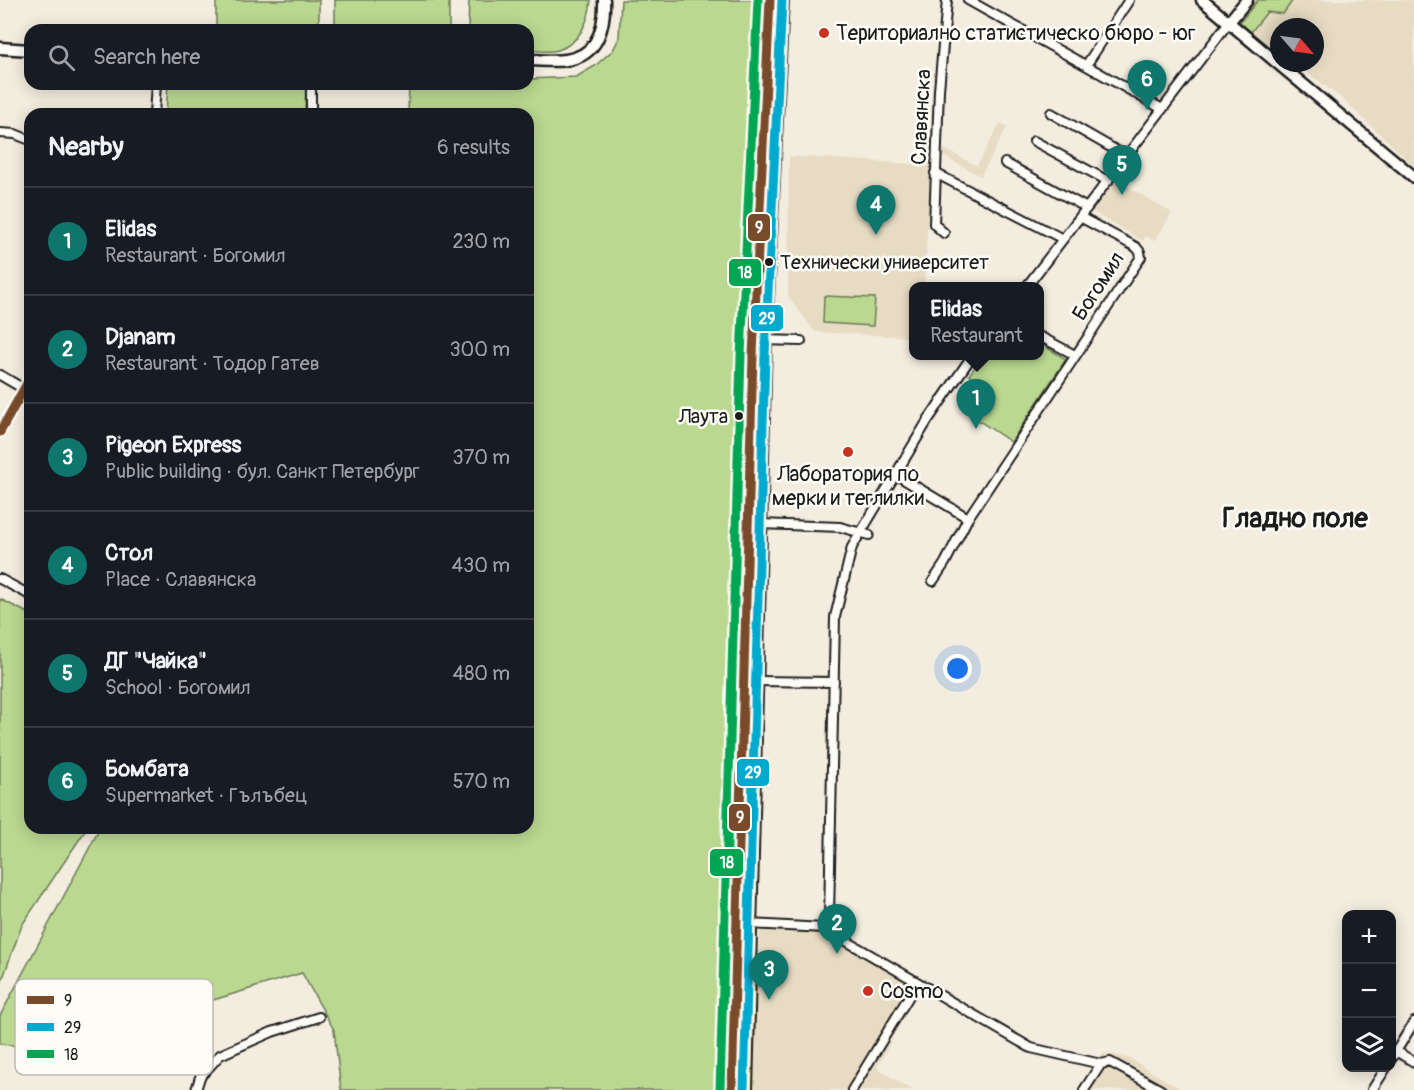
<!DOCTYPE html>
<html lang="en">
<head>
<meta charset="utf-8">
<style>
  body { margin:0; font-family:Pangolin,sans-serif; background:#20242c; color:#f1f3f6 }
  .controls { position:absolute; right:18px; bottom:18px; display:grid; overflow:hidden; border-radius:12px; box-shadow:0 3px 15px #0003 }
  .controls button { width:54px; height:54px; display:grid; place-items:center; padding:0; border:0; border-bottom:2px solid #363941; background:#171b24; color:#f1f3f6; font:30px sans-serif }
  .compass { position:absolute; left:1270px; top:18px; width:54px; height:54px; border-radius:50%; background:#171b24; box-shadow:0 3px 15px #0003; rotate:118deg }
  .you { position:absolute; left:958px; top:669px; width:21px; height:21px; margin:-15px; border:4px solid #fff; border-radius:50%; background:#1a73e8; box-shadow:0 0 0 9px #1a73e833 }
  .badge { display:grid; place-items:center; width:39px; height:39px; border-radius:50%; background:#0f766e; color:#fff; font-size:20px; font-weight:700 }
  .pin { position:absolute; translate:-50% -50px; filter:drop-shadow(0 2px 3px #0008) }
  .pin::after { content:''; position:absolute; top:32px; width:21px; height:18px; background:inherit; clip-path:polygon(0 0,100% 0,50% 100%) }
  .popup { position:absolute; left:909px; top:282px; width:135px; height:78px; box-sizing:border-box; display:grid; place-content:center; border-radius:12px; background:#171b24; filter:drop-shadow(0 2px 4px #0005); font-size:20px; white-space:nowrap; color:#9ea1a6 }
  .popup b { font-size:22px; color:#f1f3f6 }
  .popup::after { content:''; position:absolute; left:50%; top:100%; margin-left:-12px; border:12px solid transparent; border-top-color:#171b24 }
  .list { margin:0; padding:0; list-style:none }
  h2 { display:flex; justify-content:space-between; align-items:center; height:78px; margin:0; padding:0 24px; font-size:26px }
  h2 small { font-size:20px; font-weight:400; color:#9ea1a6 }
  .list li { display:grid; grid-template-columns:39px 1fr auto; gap:18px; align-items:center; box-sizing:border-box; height:108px; padding:0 24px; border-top:2px solid #363941 }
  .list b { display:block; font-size:22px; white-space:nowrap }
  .list p { margin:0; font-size:20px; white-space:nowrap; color:#9ea1a6 }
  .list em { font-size:20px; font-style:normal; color:#9ea1a6 }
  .icon { flex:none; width:33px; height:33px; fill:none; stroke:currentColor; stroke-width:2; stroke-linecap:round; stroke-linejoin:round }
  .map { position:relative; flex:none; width:1414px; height:1090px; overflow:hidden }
  .search { position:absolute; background:#171b24; box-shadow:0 3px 15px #0003; left:24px; top:24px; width:510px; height:66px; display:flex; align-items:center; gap:15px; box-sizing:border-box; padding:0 21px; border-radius:18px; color:#9ea1a6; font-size:22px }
  .panel { position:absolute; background:#171b24; box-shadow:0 3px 15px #0003; left:24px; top:108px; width:510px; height:726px; border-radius:18px }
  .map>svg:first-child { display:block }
  .built { fill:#e7dbc3 }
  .green { fill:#bad890; stroke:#6b7a56; stroke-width:1.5 }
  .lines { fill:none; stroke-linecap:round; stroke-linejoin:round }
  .street-casing { stroke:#1c1c1c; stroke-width:12 }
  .secondary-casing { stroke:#1c1c1c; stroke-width:15 }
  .primary-casing { stroke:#1c1c1c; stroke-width:16 }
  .street { stroke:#fdfcf7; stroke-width:8 }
  .secondary { stroke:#fdfcf7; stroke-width:10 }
  .primary { stroke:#fadf96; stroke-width:12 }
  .bus-1-casing { stroke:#fdfcf7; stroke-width:14 }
  .bus-2-casing { stroke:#fdfcf7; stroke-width:14 }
  .bus-3-casing { stroke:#fdfcf7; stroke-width:14 }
  .bus-1 { stroke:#7a4b2a; stroke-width:9 }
  .bus-2 { stroke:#00a9ce; stroke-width:9 }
  .bus-3 { stroke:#00a651; stroke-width:9 }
  .poi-dot { fill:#c8321e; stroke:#fdfcf7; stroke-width:2 }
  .bus-dot { fill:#1c1c1c; stroke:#fdfcf7; stroke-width:2 }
  .labels { text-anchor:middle; stroke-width:5; stroke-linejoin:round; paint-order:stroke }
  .bus-label { font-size:20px; fill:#1c1c1c; stroke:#fdfcf7; text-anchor:start }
  .poi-label { font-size:21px; fill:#1c1c1c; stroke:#fdfcf7; text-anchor:start }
  .street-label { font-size:21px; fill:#1c1c1c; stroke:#fdfcf7 }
  .district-label { font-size:27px; font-weight:bold; fill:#1c1c1c; stroke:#fdfcf7 }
  .key { fill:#fdfcf7; stroke:#bab9b5; stroke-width:1.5 }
  .key-label { font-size:16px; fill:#1c1c1c }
  .line-badge { stroke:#fdfcf7; stroke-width:2 }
  .badge-label { font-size:16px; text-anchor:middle; font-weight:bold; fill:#fff }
</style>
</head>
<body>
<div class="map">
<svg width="1414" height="1090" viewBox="0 0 1414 1090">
  <rect width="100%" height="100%" fill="#f3eddf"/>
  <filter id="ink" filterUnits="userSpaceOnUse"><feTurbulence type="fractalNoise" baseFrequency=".0167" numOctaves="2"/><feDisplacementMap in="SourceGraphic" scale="12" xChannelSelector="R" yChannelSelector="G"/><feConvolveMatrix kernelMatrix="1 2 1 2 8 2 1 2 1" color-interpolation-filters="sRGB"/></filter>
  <g filter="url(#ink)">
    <path class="built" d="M1254,0H1414V166L1338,95L1293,63H1315V27H1279V53L1236,22Z
      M1000,123L1007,127L981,176L939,154L943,148L977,166Z
      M789,156L931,165L924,286H913V337L815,332L788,296Z
      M1115,179L1172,213L1155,241L1146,236L1143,241L1090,210Z
      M760,925L824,928L917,983V991L877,1068L912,1090H750Z
      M1103,1053L1129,1058L1182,1090H1091Z"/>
    <path class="green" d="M216,0H319V30H216Z
      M335,0H449V30H335Z
      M469,0H591C589,21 580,43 558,50C549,53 537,50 528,50V30H468Z
      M621,0H752L739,416L729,606L728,739L722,909L719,1090H341L334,1030L302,973L197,1005H156L42,1048L0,1044V1016L100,828H528V114H408L409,84H528V79L576,77L595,66L613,50L619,38Z
      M1258,0H1293L1283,14L1267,12L1251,32L1240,22Z
      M168,84H306L305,114H166Z
      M824,296L875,298L873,326L823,323Z
      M1039,343L1066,359L1011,442L972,416L990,390L969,375L983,356H1039Z
      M0,599L30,614V828H87L22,925L0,986Z"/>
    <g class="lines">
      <defs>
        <path id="street" d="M968,0C1033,37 1099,71 1162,109
          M1087,64L1129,0
          M311,84V114
          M1051,113L1126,156
          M154,114L156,84
          M0,133L15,134L30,140
          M1034,141L1108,181
          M1005,163L1087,208
          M935,173L1063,239
          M944,233L934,224L939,90L947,0
          M1027,286L1229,22
          M1039,336L1075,355
          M761,340L801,341
          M0,375L24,389
          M0,432L30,378
          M895,474L968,518
          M760,524L840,527L869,535
          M0,579L30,595
          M933,581L945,563L968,518L1141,257L1140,252L1136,247L1080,217
          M756,681L834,682
          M750,924L824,928L1031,1048L1101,1064
          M824,928L829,918L835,617L852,547L928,420L972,356
          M1396,1051L1414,1062
          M1392,1058L1414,1022
          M196,1090L200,1077L220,1055L272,1032L319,1017
          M852,1090L917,983
          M1084,1090L1101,1064L1110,1062L1161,1090
          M1372,1090L1386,1068"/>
        <path id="secondary" d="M1202,0L1414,177
          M1229,22L1247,0
          M0,48L30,50
          M528,60C540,60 554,62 566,60C598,56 605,27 604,0"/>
        <path id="primary" d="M732,1090L753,355L770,0
          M746,1090L765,340L782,0"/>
      </defs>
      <use href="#street" class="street-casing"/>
      <use href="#secondary" class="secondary-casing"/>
      <use href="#primary" class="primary-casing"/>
      <use href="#street" class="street"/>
      <use href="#secondary" class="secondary"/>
      <use href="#primary" class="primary"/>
      <defs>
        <path id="bus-1" d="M0,432L30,378
          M732,1090L753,355L770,0"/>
        <path id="bus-2" d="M744,1090L765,355L782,1"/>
        <path id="bus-3" d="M720,1090L741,355L758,0"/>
      </defs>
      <use href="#bus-1" class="bus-1-casing"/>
      <use href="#bus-2" class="bus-2-casing"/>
      <use href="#bus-3" class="bus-3-casing"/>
      <use href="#bus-1" class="bus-1"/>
      <use href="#bus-2" class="bus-2"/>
      <use href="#bus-3" class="bus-3"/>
    </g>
  </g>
  <g class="poi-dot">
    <circle cx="824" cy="33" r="6"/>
    <circle cx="848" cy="452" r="6"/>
    <circle cx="868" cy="991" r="6"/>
  </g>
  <g class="bus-dot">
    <circle cx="769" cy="262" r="5"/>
    <circle cx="739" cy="416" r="5"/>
  </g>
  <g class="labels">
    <g class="bus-label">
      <text x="780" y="269">Технически университет</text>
      <text x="728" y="423" text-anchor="end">Лаута</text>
    </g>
    <g class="poi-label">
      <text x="836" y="40">Териториално статистическо бюро - юг</text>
      <text x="848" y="481" text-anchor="middle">Лаборатория по<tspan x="848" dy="24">мерки и теглилки</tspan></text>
      <text x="880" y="998">Cosmo</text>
    </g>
    <g class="street-label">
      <text transform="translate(921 117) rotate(-87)" y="7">Славянска</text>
      <text transform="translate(1098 286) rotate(-57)" y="7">Богомил</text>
    </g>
    <g class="district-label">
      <text x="1295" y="527">Гладно поле</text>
    </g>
  </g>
  <rect x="15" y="979" width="198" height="96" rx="9" class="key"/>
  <rect x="27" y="996" width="27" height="8" fill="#7a4b2a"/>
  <rect x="27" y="1023" width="27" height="8" fill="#00a9ce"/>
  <rect x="27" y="1050" width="27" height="8" fill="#00a651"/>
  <g class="key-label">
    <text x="64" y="1006">9</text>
    <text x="64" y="1033">29</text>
    <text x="64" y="1060">18</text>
  </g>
  <g class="line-badge">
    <rect x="747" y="213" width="24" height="29" rx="6" fill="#7a4b2a"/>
    <rect x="728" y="258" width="34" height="29" rx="6" fill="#00a651"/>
    <rect x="750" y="304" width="34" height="28" rx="6" fill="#00a9ce"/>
    <rect x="736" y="758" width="34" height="29" rx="6" fill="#00a9ce"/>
    <rect x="728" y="803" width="23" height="29" rx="6" fill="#7a4b2a"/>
    <rect x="709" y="848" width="35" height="29" rx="6" fill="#00a651"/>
  </g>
  <g class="badge-label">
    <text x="759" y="233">9</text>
    <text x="745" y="278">18</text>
    <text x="767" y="324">29</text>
    <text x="753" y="778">29</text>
    <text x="740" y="823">9</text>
    <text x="727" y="868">18</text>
  </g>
</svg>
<div class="controls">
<button>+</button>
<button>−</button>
<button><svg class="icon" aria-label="layers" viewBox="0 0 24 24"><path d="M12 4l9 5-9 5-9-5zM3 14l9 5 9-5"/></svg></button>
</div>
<svg class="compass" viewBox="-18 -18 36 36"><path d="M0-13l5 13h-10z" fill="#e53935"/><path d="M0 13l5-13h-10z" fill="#9ea1a6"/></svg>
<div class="you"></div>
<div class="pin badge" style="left:976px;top:429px">1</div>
<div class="popup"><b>Elidas</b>Restaurant</div>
<div class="pin badge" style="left:837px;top:954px">2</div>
<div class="pin badge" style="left:769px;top:1000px">3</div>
<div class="pin badge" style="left:876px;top:235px">4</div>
<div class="pin badge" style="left:1122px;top:195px">5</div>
<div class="pin badge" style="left:1147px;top:110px">6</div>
<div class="search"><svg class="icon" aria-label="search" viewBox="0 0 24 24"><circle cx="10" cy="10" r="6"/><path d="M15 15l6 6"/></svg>Search here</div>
<section class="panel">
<h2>Nearby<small>6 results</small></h2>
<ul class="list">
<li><span class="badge">1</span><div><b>Elidas</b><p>Restaurant · Богомил</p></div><em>230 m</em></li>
<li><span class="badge">2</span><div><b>Djanam</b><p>Restaurant · Тодор Гатев</p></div><em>300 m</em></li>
<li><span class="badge">3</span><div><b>Pigeon Express</b><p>Public building · бул. Санкт Петербург</p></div><em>370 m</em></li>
<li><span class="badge">4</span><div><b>Стол</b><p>Place · Славянска</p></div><em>430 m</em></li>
<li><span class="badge">5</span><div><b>ДГ &quot;Чайка&quot;</b><p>School · Богомил</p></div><em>480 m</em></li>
<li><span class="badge">6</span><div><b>Бомбата</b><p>Supermarket · Гълъбец</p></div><em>570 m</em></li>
</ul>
</section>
</div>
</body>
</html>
